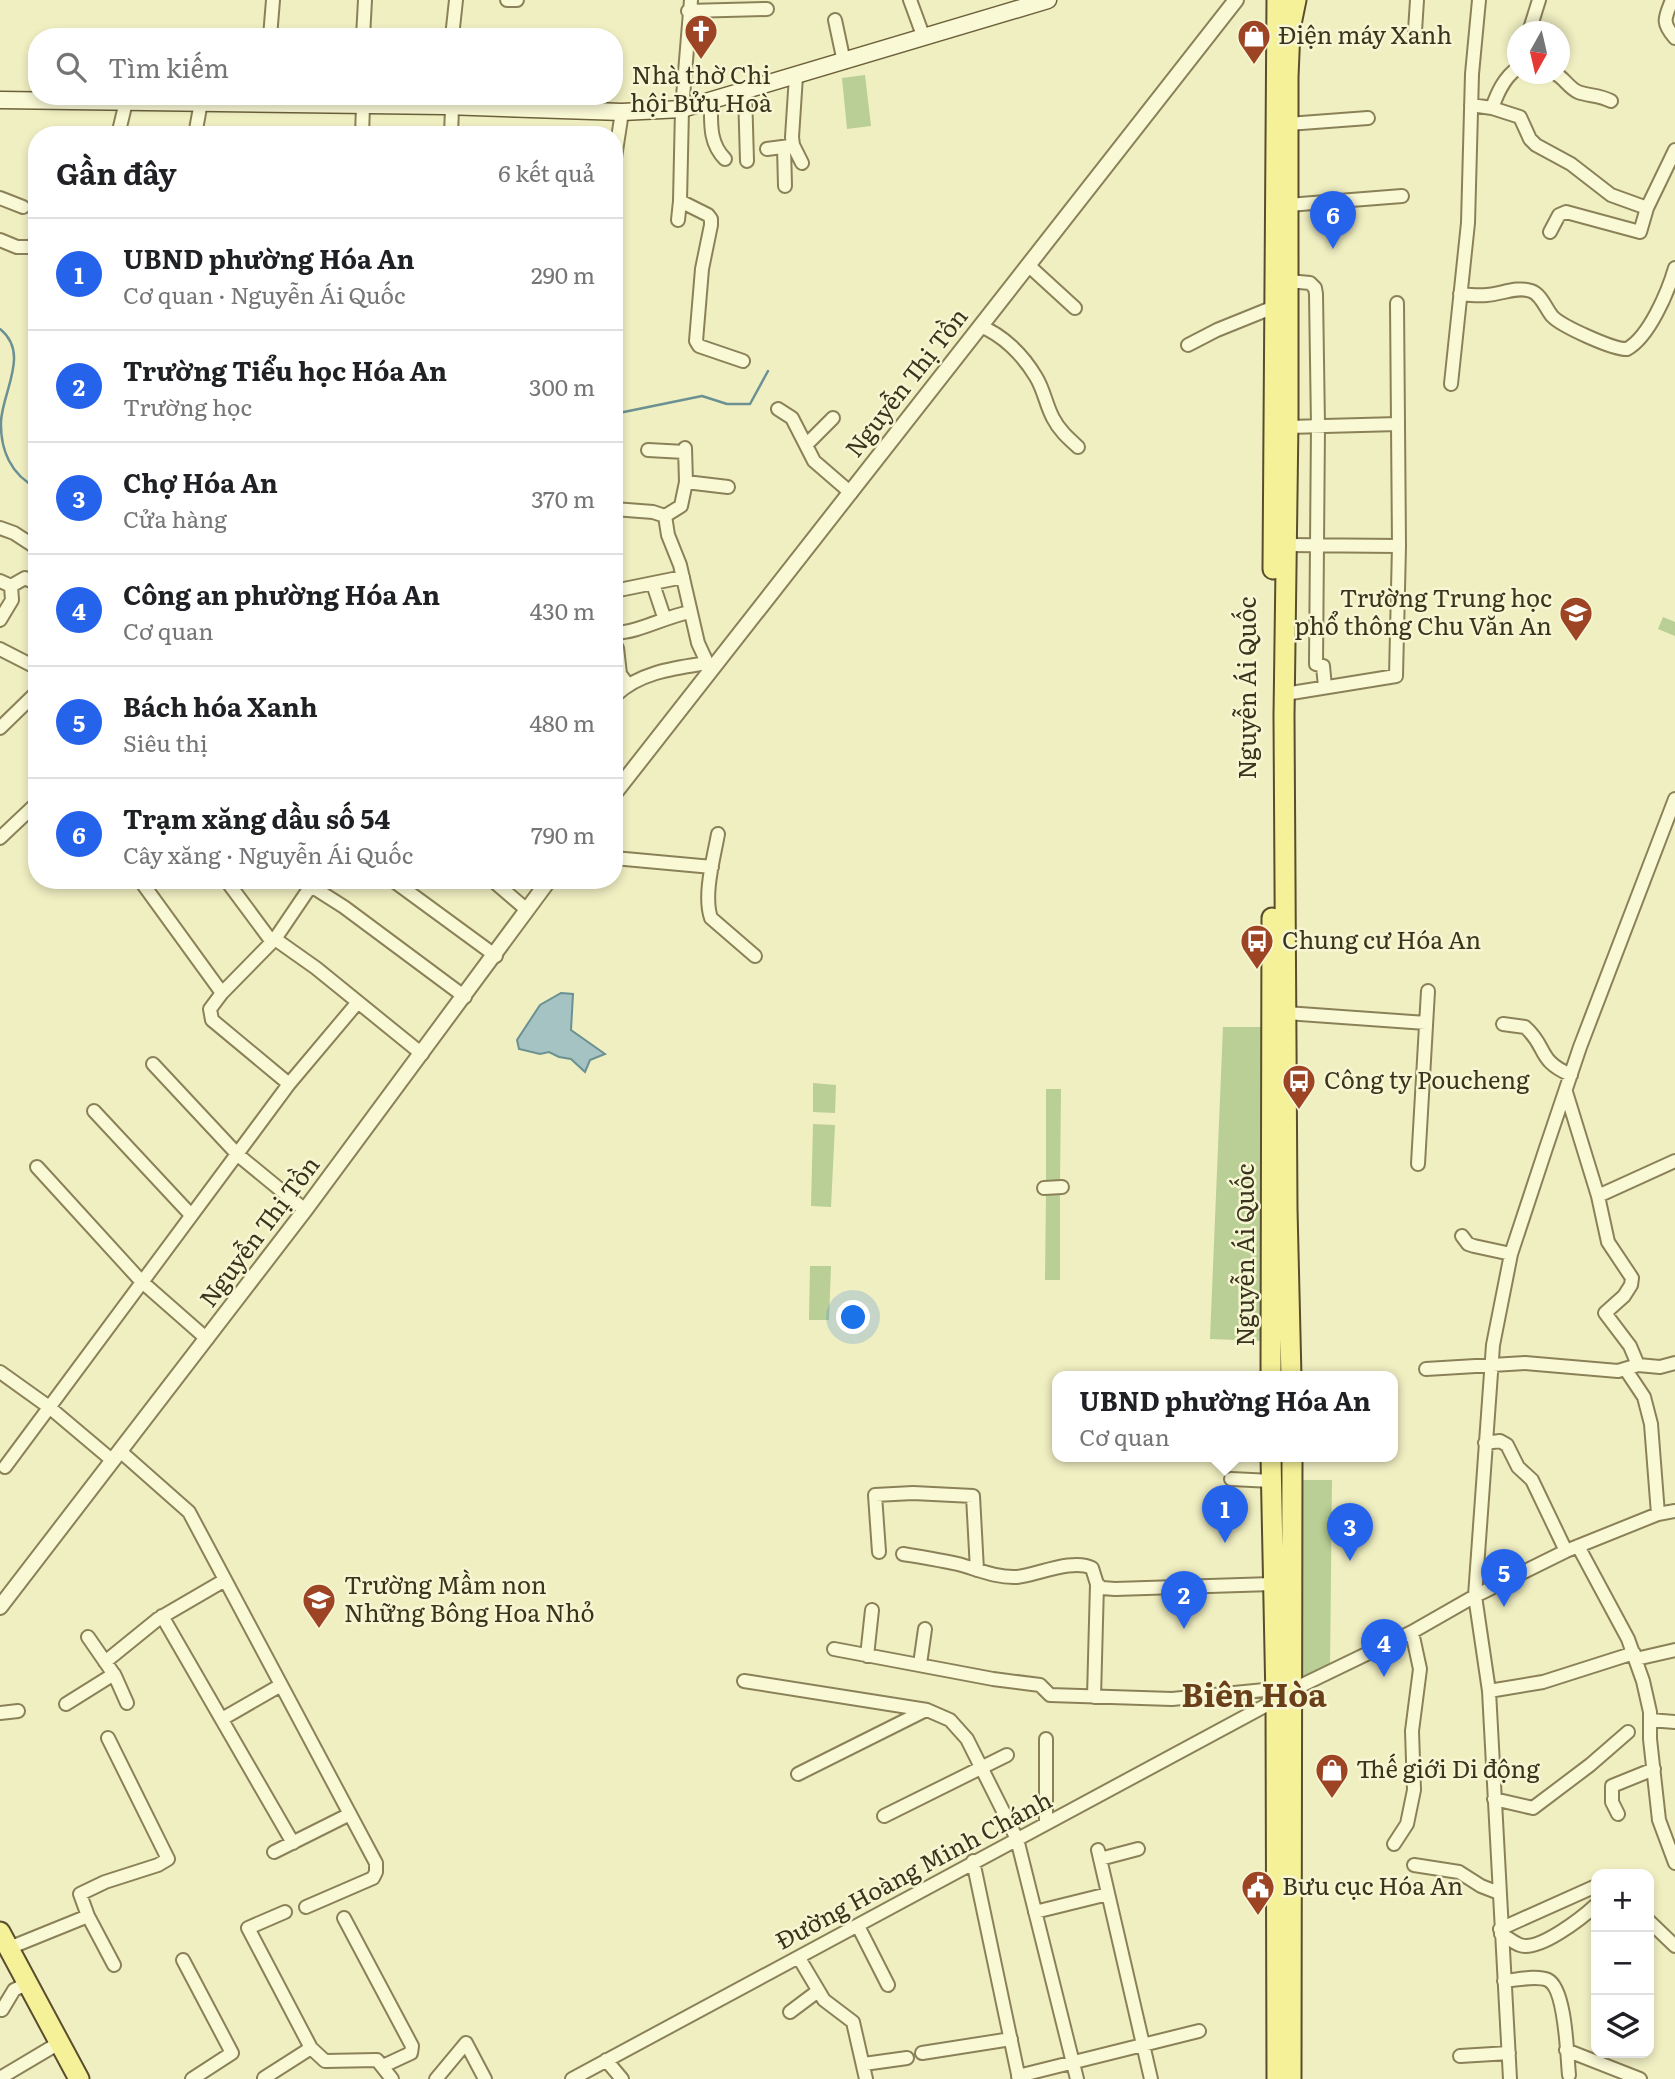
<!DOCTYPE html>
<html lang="vi">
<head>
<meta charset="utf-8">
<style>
  body { margin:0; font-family:Literata,serif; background:#f2f2f2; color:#202124 }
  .controls { position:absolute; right:21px; bottom:21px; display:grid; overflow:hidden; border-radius:14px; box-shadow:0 4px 10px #0003 }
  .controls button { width:63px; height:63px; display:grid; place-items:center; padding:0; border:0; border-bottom:2px solid #e0e0e0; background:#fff; color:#202124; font:35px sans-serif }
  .compass { position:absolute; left:1507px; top:21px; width:63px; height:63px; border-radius:50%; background:#fff; box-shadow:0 4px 10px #0003; rotate:188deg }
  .you { position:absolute; left:854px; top:1318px; width:24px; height:24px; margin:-18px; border:5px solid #fff; border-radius:50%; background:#1a73e8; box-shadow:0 0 0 10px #1a73e833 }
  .badge { display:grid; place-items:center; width:46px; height:46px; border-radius:50%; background:#2563eb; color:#fff; font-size:23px; font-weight:700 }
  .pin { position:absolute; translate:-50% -58px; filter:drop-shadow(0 2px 4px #0008) }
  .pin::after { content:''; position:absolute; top:37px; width:24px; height:21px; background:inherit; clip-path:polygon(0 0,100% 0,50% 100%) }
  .popup { position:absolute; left:1052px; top:1371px; width:346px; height:91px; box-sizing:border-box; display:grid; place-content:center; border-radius:14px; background:#fff; filter:drop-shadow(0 2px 5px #0005); font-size:23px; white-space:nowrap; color:#757577 }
  .popup b { font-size:26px; color:#202124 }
  .popup::after { content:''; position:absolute; left:50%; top:100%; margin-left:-14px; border:14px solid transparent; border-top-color:#fff }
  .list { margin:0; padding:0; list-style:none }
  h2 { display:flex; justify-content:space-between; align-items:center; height:91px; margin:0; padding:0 28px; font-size:30px }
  h2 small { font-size:23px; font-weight:400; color:#757577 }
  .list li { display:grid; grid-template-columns:46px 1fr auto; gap:21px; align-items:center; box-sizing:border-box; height:112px; padding:0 28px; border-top:2px solid #e0e0e0 }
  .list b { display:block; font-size:26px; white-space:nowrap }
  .list p { margin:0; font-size:23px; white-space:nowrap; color:#757577 }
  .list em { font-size:23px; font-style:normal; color:#757577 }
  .icon { flex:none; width:38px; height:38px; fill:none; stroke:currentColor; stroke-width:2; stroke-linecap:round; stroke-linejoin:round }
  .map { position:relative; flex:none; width:1675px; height:2079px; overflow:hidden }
  .search { position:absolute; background:#fff; box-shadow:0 4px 10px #0003; left:28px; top:28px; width:595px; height:77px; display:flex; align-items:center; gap:18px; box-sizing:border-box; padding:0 24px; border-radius:28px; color:#757577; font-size:26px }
  .panel { position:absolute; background:#fff; box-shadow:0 4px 10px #0003; left:28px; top:126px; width:595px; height:763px; border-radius:28px }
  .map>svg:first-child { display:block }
  .green { fill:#b9cf95 }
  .water { fill:#a5c3c2; stroke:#6b9192; stroke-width:2 }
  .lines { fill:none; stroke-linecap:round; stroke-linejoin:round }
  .stream { stroke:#6b9192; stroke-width:2.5 }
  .minor-casing { stroke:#8b8158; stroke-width:16 }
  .tertiary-casing { stroke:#8b8158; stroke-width:18 }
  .secondary-casing { stroke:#6d613b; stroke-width:19 }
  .primary-casing { stroke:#594d2d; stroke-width:23 }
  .minor { stroke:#faf9d6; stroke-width:12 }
  .tertiary { stroke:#faf9d6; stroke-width:14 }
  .secondary { stroke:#faf9d6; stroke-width:16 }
  .primary { stroke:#f5f198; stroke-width:19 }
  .labels { text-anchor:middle; stroke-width:5; stroke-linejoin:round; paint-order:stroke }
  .poi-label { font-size:24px; fill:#3a331d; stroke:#f7f6d2; text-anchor:start }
  .street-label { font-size:24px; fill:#3a331d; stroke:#f7f6d2 }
  .district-label { font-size:32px; font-weight:bold; fill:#693f1a; stroke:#f7f6d2 }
</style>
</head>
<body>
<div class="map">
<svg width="1675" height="2079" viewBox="0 0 1675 2079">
  <rect width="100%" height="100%" fill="#f0efc2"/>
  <path class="green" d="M865,75L871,126L847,129L842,78Z
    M1663,617L1675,622V636L1658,629Z
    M1223,1027H1266L1264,1341L1210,1339Z
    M813,1083L836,1085L835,1113L813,1112Z
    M1046,1089H1061L1060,1184H1046Z
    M813,1124L835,1125L831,1207L811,1206Z
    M1046,1191H1060V1280H1045Z
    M810,1266H831L829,1320H809Z
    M1297,1480H1332L1330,1668L1298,1684Z"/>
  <path class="water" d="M561,993L573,994L571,1030L605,1054L590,1060L585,1072L571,1059L559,1057L549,1052L540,1054L519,1049L517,1040L540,1005Z"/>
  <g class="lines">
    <path class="stream" d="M0,329C30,353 3,390 1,421C0,450 11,475 37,488
      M614,414L702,396L727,404H750L768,371"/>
    <defs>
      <path id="minor" d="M507,0H517
        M691,0L682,109L680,201L708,215L711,219V225L702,269L696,341L699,346L743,361
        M910,0L924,38
        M1672,0C1665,18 1661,22 1675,38
        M688,11L767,9
        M835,20L844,62
        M1415,31L1417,0
        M1529,32L1539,0
        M270,37L273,0
        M363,37L365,0
        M452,37L456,0
        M1556,74C1564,78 1569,88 1578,92C1589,96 1600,95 1611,101
        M796,76L792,137L793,145L802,163
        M745,92L747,161
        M711,102C711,123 709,143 725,159
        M1471,105L1492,108L1520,117L1530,139L1536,145L1571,164L1611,195L1647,208L1640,232L1566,212L1559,215L1550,232
        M1492,108C1497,94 1504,77 1518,68
        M515,110L518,96
        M1288,124L1368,118
        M118,135L126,102
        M195,135L201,102
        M362,135L363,106
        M451,135L452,108
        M784,147L785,186
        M767,149L790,146
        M614,164L622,112
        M0,198L23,207
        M1288,205L1402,196
        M1647,208L1675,150
        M678,220L680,201
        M0,240L17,247H37
        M1028,265L1075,308
        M1288,281L1310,283L1315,288L1316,294L1318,426L1316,664L1323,666L1325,687
        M1460,294C1469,295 1478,296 1487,295C1501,294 1518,286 1531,291C1541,294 1546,309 1552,316C1561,326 1614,350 1627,349C1649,337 1668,292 1675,268
        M980,326C1003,335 1023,355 1036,377C1044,390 1046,405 1053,418C1059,430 1068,438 1078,447
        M1188,345L1217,330L1274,307
        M1451,384L1468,223L1472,74L1479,0
        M778,409L792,418L814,461L851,493
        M1288,427L1398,424
        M807,444L833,418
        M685,448L686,482
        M648,450L685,452
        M614,509L653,512L665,516L668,535L680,565L698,643L710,669
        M665,516L681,506L686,482L728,487
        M0,528L14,533L37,548
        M1287,545L1399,546
        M0,581L11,586L25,578L37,584
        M653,584L664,617
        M614,591L683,577
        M0,620L12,600L11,586
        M614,633C640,632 664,617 690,612
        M617,648L620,674L628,685
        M0,649L37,668
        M1285,694L1396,676L1399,546L1397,303
        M616,695C640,672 675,668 707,663
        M0,728L37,692
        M718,834C714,857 703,895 711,918L755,956
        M0,838L37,803
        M614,858L712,867
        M140,880L222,993
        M226,880L272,942
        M492,880L527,910
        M395,882L496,956
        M311,886L344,907L465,997
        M275,939L316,968L422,1054
        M1286,1013L1426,1023
        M1503,1024L1525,1027C1548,1047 1536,1060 1571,1075
        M153,1064L238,1155L305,1210
        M289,1084L212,1020L210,1009L222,993L275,939L315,880
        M1566,1092L1598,1196L1608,1242L1632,1278L1631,1285L1624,1296L1605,1313L1630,1346L1638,1365
        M94,1111L191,1215
        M1418,1164L1428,991
        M37,1167L141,1281L207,1339
        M1044,1188L1062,1187
        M1598,1196L1675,1161
        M1462,1236L1468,1244L1474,1246L1511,1254
        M1426,1369L1525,1363L1618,1371L1638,1365L1660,1367L1675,1363
        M1626,1370L1644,1397L1651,1424L1658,1514
        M0,1372L49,1407L113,1461
        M1485,1443L1500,1441L1507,1445L1518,1467L1532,1480L1566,1551
        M120,1451L189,1512L376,1863V1872L373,1878L306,1907
        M5,1467L289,1084L358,1002
        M1231,1479L1272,1481
        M1578,1546L1628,1639L1643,1681L1650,1712V1739L1659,1820L1675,1863
        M879,1552L875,1495L913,1493L973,1496L977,1570
        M903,1554C921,1557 940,1560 958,1564C977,1569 996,1578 1017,1577C1037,1575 1073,1558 1092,1568L1097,1584L1094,1697
        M1097,1584L1102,1588L1115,1589L1273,1584
        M162,1616L293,1843
        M88,1637L115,1676L127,1703
        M834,1649L993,1679L1040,1685L1050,1695L1172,1699L1275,1689
        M867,1656L872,1610
        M1636,1659L1675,1650
        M105,1662L158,1619L225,1580
        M920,1664L925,1629
        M744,1681L927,1710L950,1720L967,1739L1017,1839L1077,2079
        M1292,1690L1412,1632L1475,1596L1566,1551L1658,1514L1675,1511
        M1489,1691L1543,1682L1634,1653
        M66,1704L114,1674
        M0,1713L18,1711
        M222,1719L281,1685
        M1650,1720L1675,1722
        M108,1738L168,1859L158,1865L105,1882L80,1894L88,1916L114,1965
        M798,1774L926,1710
        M1494,1799L1533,1808L1590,1765L1628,1732
        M1618,1814L1612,1802V1786L1654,1769
        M884,1816L1007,1755
        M1046,1823V1739
        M1394,1844L1407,1824L1414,1790L1412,1731L1420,1669L1412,1632
        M1098,1850L1151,2079
        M274,1852L350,1814
        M1100,1859L1138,1849
        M973,1861L1019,2079
        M1414,1865L1459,1872L1481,1886L1499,1893
        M285,1912L248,1928L311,2048L325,2061L377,2060L392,2079
        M1035,1912L1108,1894
        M344,1918L412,2046L411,2053L383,2066
        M1649,1921L1675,1946
        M858,1926L888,1985
        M1500,1929L1596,1886
        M1501,1934C1507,1937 1514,1943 1520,1945C1539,1952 1583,1917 1596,1905
        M9,1948L88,1916
        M799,1958L824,2000L853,2022L866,2079
        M183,1960L232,2053L192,2079
        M1504,1981C1517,1980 1536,1975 1548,1980C1566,1989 1567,2056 1569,2075
        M2,2010L14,1990L28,1983
        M790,2012L818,1991
        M1566,2050L1640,2079
        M922,2053L1011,2039
        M1460,2056L1509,2053
        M606,2060L622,2079
        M864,2064L907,2058
        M1018,2076L1199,2031
        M0,2078L59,2043
        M264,2078L311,2048
        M436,2079L466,2043L485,2079
        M572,2079L1276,1700
        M1510,2079L1489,1691L1475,1596L1493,1345L1511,1254L1546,1148L1580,1047L1675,799"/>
      <path id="tertiary" d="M614,794L1236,0
        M0,1607L305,1210L549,880"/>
      <path id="secondary" d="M0,100L445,106L622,112L682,109L1048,0"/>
      <path id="primary" d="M1273,569L1277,0
        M1271,1377L1272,918
        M1291,1377L1287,1209L1284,716L1288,421V77L1290,29L1296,0
        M1271,1457L1276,1700L1277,2079
        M0,1932L79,2079
        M1291,2079L1292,1457"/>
    </defs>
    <use href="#minor" class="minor-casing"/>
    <use href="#tertiary" class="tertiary-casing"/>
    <use href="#secondary" class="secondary-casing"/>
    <use href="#primary" class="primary-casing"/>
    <use href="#minor" class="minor"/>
    <use href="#tertiary" class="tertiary"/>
    <use href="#secondary" class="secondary"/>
    <use href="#primary" class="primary"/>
  </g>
  <defs>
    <symbol id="church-pin" viewBox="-11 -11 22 30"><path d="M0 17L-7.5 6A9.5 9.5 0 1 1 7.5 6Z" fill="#9d4425" stroke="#f7f6d2"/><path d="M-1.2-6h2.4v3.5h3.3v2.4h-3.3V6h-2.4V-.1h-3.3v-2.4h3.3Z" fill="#fff"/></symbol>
    <symbol id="shop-pin" viewBox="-11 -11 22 30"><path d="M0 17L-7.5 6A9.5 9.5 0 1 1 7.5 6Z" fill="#9d4425" stroke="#f7f6d2"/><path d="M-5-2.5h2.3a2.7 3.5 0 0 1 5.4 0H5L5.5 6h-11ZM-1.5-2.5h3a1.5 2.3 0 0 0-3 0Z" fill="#fff"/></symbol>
    <symbol id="school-pin" viewBox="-11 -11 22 30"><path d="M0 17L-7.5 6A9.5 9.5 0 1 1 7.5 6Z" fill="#9d4425" stroke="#f7f6d2"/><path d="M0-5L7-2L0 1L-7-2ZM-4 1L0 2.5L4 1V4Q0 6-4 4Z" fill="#fff"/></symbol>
    <symbol id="bus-pin" viewBox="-11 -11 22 30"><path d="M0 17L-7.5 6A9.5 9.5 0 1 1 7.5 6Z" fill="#9d4425" stroke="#f7f6d2"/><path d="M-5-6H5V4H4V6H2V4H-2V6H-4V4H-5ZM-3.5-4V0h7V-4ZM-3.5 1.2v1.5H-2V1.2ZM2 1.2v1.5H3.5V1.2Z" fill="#fff"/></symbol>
    <symbol id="civic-pin" viewBox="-11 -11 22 30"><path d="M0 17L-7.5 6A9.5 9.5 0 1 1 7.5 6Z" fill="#9d4425" stroke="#f7f6d2"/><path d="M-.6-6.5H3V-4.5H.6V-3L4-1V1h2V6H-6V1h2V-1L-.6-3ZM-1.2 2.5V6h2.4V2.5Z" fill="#fff"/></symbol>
  </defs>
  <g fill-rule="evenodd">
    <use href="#church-pin" x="682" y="12" width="38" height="52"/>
    <use href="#shop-pin" x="1235" y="17" width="38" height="52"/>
    <use href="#school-pin" x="1557" y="594" width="38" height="52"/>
    <use href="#bus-pin" x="1238" y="922" width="38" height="52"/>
    <use href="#bus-pin" x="1280" y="1062" width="38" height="52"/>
    <use href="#school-pin" x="300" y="1581" width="38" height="52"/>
    <use href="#shop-pin" x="1313" y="1751" width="38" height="52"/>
    <use href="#civic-pin" x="1239" y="1868" width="38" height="52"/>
  </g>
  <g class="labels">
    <g class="poi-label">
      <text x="1278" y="44">Điện máy Xanh</text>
      <text x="701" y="84" text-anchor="middle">Nhà thờ Chi<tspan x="701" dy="28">hội Bửu Hoà</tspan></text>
      <text x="1552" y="607" text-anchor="end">Trường Trung học<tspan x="1552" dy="28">phổ thông Chu Văn An</tspan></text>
      <text x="1282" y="949">Chung cư Hóa An</text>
      <text x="1324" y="1089">Công ty Poucheng</text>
      <text x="344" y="1594">Trường Mầm non<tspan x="344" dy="28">Những Bông Hoa Nhỏ</tspan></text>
      <text x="1356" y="1778">Thế giới Di động</text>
      <text x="1282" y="1895">Bưu cục Hóa An</text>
    </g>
    <g class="street-label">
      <text transform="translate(907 383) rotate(-52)" y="8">Nguyễn Thị Tồn</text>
      <text transform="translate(1248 688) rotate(-90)" y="8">Nguyễn Ái Quốc</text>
      <text transform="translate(260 1232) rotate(-53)" y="8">Nguyễn Thị Tồn</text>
      <text transform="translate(1246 1255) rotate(-90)" y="8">Nguyễn Ái Quốc</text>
      <text transform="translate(914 1871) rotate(-28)" y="8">Đường Hoàng Minh Chánh</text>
    </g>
    <g class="district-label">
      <text x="1254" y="1707">Biên Hòa</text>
    </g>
  </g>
</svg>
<div class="controls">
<button>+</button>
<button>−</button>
<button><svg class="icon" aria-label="layers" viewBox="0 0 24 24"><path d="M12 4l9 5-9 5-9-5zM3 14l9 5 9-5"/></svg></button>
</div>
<svg class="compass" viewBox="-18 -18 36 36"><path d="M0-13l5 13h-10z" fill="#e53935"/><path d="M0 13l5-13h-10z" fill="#757577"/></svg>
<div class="you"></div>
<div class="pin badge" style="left:1225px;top:1543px">1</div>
<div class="popup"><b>UBND phường Hóa An</b>Cơ quan</div>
<div class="pin badge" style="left:1184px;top:1629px">2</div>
<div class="pin badge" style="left:1350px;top:1561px">3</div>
<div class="pin badge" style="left:1384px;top:1677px">4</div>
<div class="pin badge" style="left:1504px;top:1607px">5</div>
<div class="pin badge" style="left:1333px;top:249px">6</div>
<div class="search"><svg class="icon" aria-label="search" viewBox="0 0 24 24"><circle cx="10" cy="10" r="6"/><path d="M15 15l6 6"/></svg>Tìm kiếm</div>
<section class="panel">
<h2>Gần đây<small>6 kết quả</small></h2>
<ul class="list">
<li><span class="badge">1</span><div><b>UBND phường Hóa An</b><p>Cơ quan · Nguyễn Ái Quốc</p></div><em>290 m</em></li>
<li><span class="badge">2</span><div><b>Trường Tiểu học Hóa An</b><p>Trường học</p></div><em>300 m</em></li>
<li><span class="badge">3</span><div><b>Chợ Hóa An</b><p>Cửa hàng</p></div><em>370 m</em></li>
<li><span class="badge">4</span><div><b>Công an phường Hóa An</b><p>Cơ quan</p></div><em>430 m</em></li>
<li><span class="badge">5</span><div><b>Bách hóa Xanh</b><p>Siêu thị</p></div><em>480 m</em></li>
<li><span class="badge">6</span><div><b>Trạm xăng dầu số 54</b><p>Cây xăng · Nguyễn Ái Quốc</p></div><em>790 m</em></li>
</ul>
</section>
</div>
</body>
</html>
